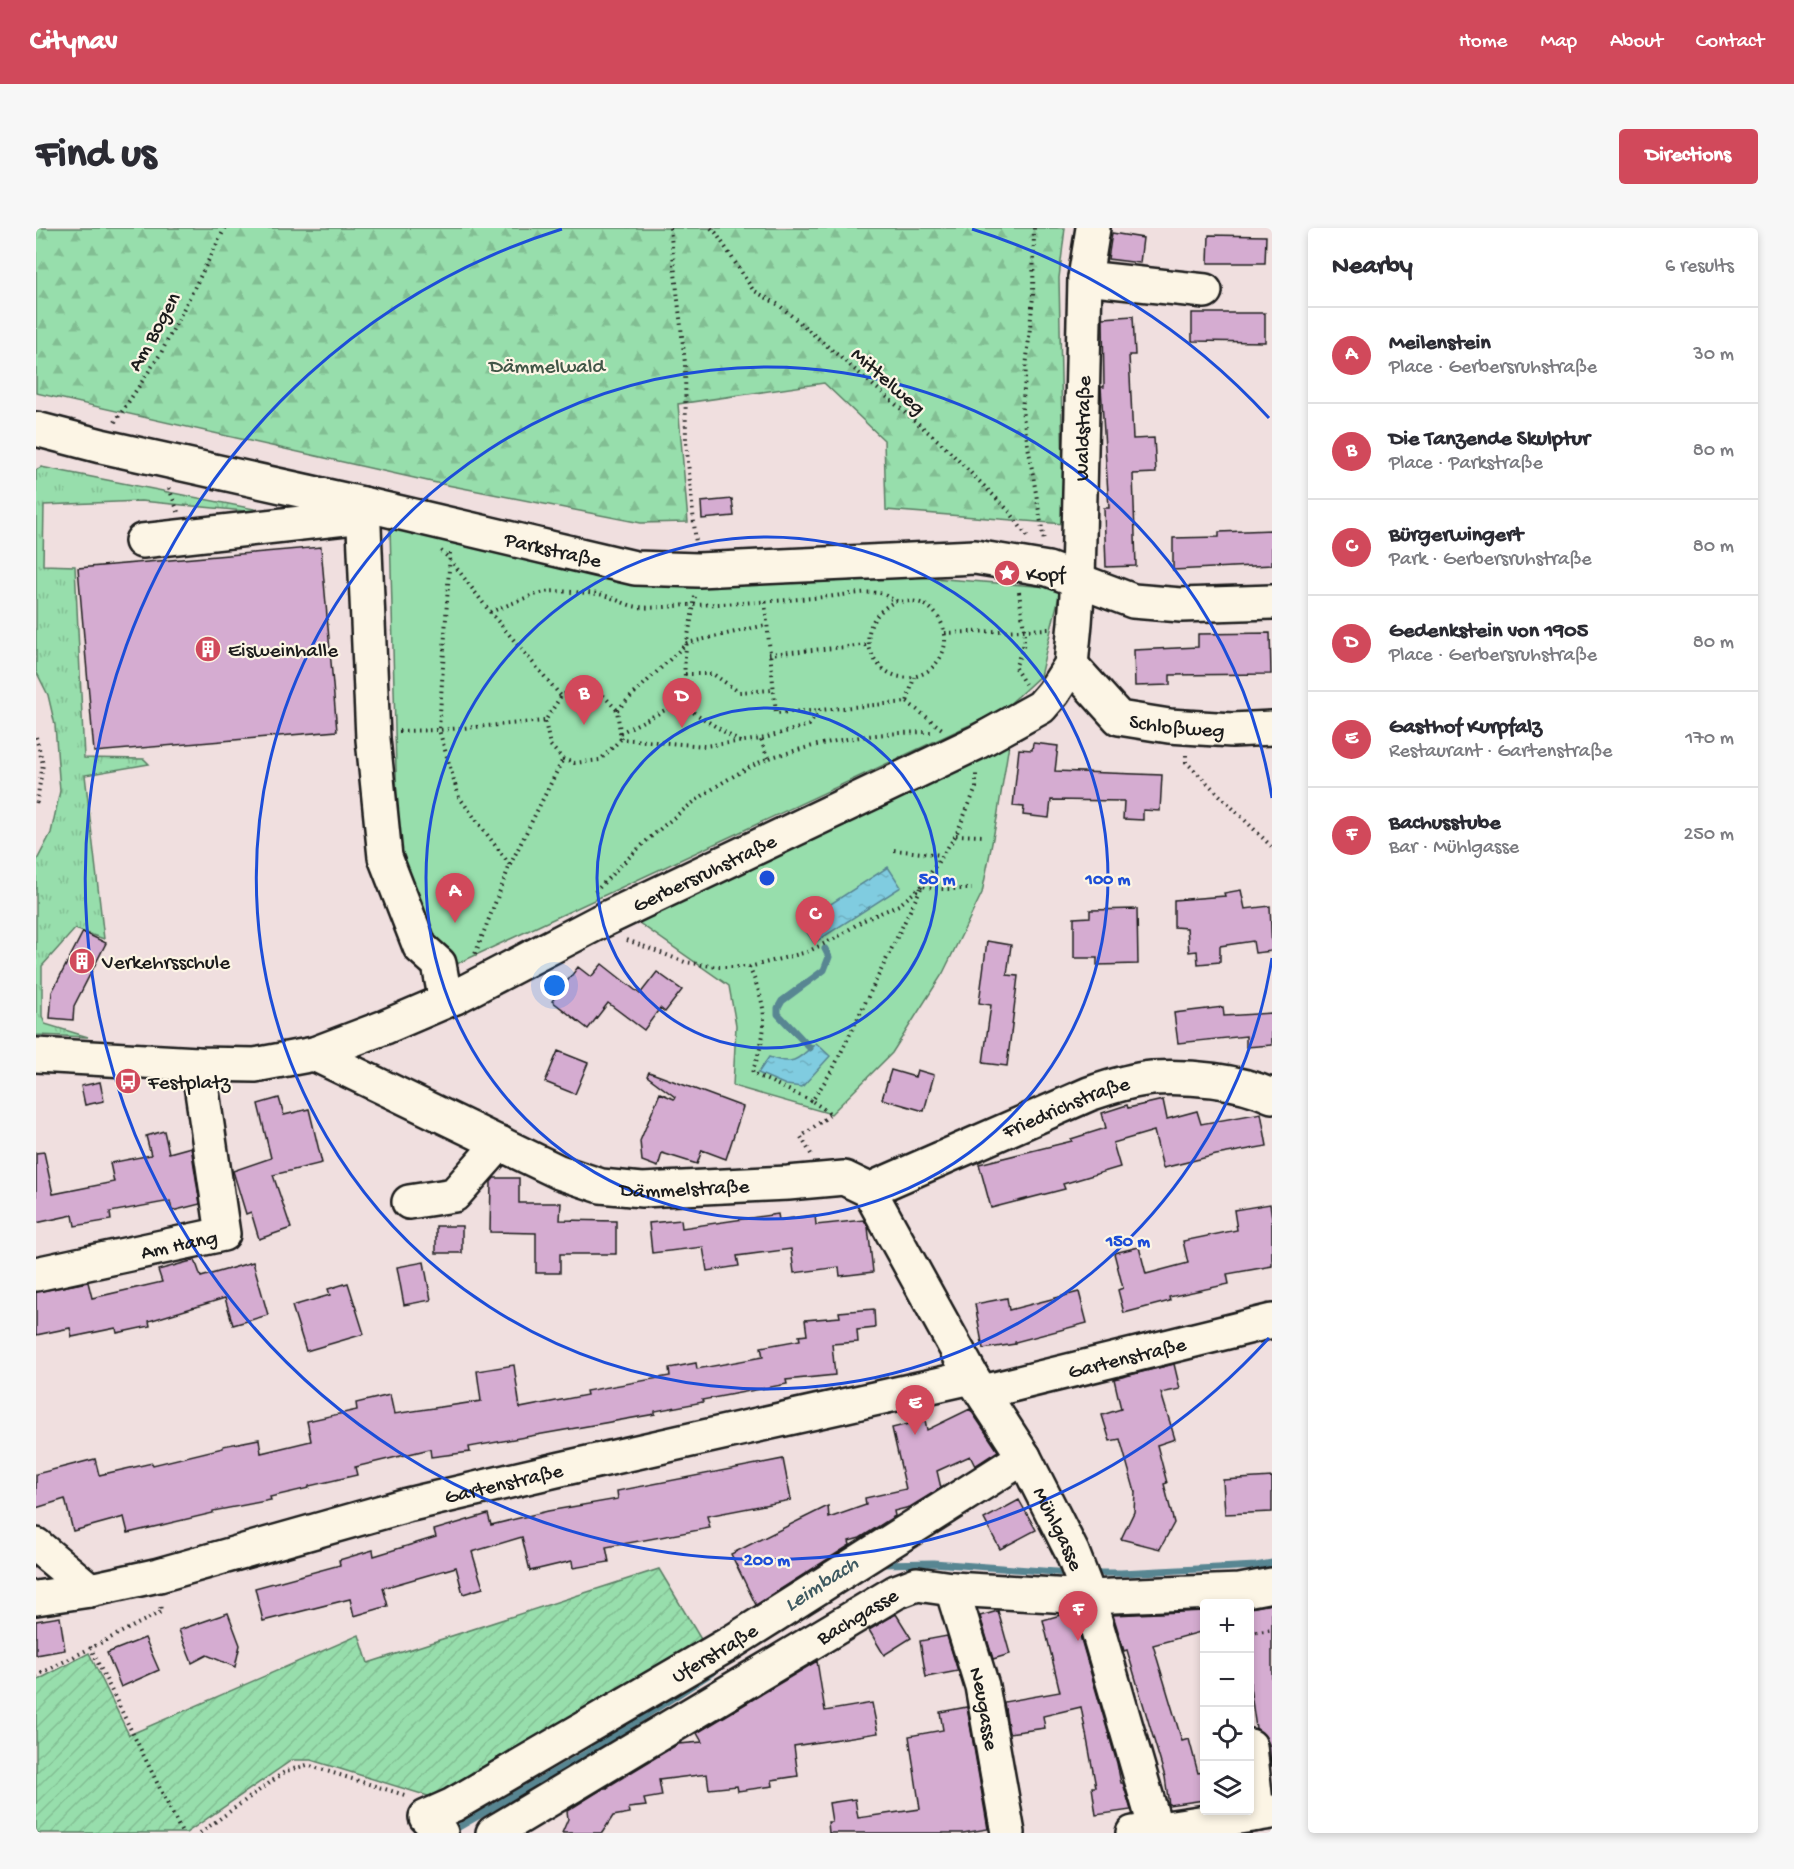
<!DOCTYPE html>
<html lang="en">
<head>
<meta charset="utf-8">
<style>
  body { margin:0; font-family:"Gochi Hand",sans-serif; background:#f7f7f7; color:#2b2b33 }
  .controls { position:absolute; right:18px; bottom:18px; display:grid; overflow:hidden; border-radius:6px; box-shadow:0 3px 9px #0003 }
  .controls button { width:54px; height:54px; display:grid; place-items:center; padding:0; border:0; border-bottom:2px solid #e1e1e2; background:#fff; color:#2b2b33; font:30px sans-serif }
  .you { position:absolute; left:519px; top:758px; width:21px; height:21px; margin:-15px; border:4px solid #fff; border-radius:50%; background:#1a73e8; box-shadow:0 0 0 9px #1a73e833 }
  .badge { display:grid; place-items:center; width:39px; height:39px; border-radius:50%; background:#d1495b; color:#fff; font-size:20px; font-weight:700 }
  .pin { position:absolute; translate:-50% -50px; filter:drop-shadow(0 2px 3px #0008) }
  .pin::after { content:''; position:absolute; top:32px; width:21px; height:18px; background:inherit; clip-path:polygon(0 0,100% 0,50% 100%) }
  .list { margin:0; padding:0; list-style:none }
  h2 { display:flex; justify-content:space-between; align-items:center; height:78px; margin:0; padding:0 24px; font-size:26px }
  h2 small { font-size:20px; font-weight:400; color:#7c7c81 }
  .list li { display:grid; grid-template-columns:39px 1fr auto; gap:18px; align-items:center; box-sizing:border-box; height:96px; padding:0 24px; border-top:2px solid #e1e1e2 }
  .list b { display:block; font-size:22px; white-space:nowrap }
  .list p { margin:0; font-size:20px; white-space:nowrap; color:#7c7c81 }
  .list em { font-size:20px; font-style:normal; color:#7c7c81 }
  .icon { flex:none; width:33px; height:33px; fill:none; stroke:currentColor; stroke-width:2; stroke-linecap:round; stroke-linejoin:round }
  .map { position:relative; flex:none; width:1236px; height:1605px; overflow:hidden; border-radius:6px }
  header { display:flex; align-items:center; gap:36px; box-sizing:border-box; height:84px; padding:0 30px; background:#d1495b; color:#fff }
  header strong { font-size:28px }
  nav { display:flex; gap:33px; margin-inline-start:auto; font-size:21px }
  .intro { display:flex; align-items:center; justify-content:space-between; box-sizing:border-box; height:144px; padding:0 36px }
  h1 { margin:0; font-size:42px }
  .button { padding:15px 27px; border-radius:6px; background:#d1495b; color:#fff; font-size:21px; font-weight:700 }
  main { display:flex; gap:36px; padding:0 36px }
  aside { flex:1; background:#fff; border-radius:6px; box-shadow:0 3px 9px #0003 }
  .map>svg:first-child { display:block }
  .grass { fill:url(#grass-tufts); stroke:#5a7d64; stroke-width:1.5 }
  .forest { fill:url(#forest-firs); stroke:#5a7d64; stroke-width:1.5 }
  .park { fill:#97deac; stroke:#5a7d64; stroke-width:1.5 }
  .garden { fill:url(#garden-furrows); stroke:#5a7d64; stroke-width:1.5 }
  .water { fill:url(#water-ripples); stroke:#588692; stroke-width:1.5 }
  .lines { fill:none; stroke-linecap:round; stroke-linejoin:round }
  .stream { stroke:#588692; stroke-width:7 }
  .building { fill:#d5acd1; stroke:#1c1c1c; stroke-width:1.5 }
  .minor-casing { stroke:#1c1c1c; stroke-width:38 }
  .path { stroke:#1c1c1c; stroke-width:4; stroke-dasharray:1.5 4.5; stroke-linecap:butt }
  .minor { stroke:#fcf5e5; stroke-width:33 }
  .ring { fill:none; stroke:#1d4ed8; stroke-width:3 }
  .labels { text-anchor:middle; stroke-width:4.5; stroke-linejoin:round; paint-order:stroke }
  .street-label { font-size:21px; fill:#1c1c1c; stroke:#fcf5e5 }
  .park-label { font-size:21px; fill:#415647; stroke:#fcf5e5 }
  .poi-label { font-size:21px; fill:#1c1c1c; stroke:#fcf5e5; text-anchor:start }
  .water-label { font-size:22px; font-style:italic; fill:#3f5a61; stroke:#fcf5e5 }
  .centre { fill:#1d4ed8; stroke:#fcf5e5; stroke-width:3 }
  .ring-label { font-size:18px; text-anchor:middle; font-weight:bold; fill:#1d4ed8; stroke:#fcf5e5; stroke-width:4.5; stroke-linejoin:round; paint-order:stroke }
</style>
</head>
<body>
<header>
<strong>Citynav</strong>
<nav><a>Home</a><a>Map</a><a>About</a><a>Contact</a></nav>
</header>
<div class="intro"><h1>Find us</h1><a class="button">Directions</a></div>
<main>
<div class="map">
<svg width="1236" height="1605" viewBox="0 0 1236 1605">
  <defs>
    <pattern id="grass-tufts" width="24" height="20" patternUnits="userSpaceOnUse" patternTransform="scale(1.5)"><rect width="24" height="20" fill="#97deac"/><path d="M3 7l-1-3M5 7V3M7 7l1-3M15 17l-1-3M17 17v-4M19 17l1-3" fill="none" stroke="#82be93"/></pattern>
    <pattern id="forest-firs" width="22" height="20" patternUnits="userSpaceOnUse" patternTransform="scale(1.5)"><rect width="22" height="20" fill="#97deac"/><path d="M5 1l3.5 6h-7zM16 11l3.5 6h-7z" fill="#82be93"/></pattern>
    <pattern id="garden-furrows" width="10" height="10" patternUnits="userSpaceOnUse" patternTransform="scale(1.5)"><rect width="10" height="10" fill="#97deac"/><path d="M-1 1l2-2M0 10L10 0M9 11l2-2" fill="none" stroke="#82be93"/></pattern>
    <pattern id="water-ripples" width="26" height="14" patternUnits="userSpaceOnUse" patternTransform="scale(1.5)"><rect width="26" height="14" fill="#80cce0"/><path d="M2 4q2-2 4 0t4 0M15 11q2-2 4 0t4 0" fill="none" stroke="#6eafc0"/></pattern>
  </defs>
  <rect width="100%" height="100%" fill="#f0dfdf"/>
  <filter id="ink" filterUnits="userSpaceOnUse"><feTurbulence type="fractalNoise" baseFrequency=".0167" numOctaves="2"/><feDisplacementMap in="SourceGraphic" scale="12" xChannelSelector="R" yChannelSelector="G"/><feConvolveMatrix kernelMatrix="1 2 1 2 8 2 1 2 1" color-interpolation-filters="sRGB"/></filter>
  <g filter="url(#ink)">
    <path class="grass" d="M5,239L249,287L105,273L8,277L7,337L39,338L48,530L108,531L113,536L49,547L68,711L39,701L6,738V788L9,796L52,809L0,807V634L15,605L24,563L19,497L12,467L0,443V242Z"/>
    <path class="forest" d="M0,0H1029L1023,50L1028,296L850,282L848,212L788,155L642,176L652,294L605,295L396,254L0,165Z"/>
    <path class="park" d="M354,299L600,353L831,345L1025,360L1004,448L968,481L395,748L362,622Z
      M974,510L961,590L946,665L907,745L856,825L795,886L697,858L700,797L693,758L599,692Z"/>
    <path class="garden" d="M623,1341L669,1418L405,1572L275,1532H256L150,1605H0V1453L53,1425L93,1507L323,1407L332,1435Z"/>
    <path class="water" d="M852,639L865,659L778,715L765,695Z
      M780,815L794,828L766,859L750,857L722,845L733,829C757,838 762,832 780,815Z"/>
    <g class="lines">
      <path class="stream" d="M774,820L742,786V780L746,773L788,742L793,729L789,721
        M844,1337L847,1336L897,1335L1033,1345
        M1053,1345H1085L1220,1338L1236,1335
        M413,1603L421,1600L551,1525L683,1440"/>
    </g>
    <path class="building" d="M1076,5L1107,10L1104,35L1072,31Z
      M1173,7L1230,8L1229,35H1172Z
      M1156,85H1229V114L1156,113Z
      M1097,88L1099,127H1093L1097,211L1118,210L1120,245L1097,246L1100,338L1070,339L1068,280H1073L1065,159H1068L1067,90Z
      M696,271L698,288L666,291L665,274Z
      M1236,302V337L1137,342V310L1183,309V304Z
      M285,319L301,503L58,524L42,340Z
      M1234,405L1235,446L1134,447V457L1099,458L1098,422L1162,419V406Z
      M997,515L1022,518L1019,543L1126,547L1124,583L1107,582V592L1087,591L1088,573L1015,572L1013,590L987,587L988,579L977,578L983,521L996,522Z
      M1205,662L1209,681L1234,678L1236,723L1219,725L1217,713L1184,718V734L1162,736L1161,723L1153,724L1151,700L1138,699V672L1189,668L1188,665Z
      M1101,681L1102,736L1061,737V730H1038V690L1054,689V682Z
      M47,704L70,715L38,778L37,792L14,790L16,764Z
      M951,713L975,717L971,747L982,748L971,838L947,835L955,777L943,775Z
      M566,736L604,766L621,744L646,762L629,784L624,780L608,802L572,775L552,801L516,773L542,739L555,749Z
      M1187,779L1188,788L1236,785V817L1210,819V808L1142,815L1138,785Z
      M522,823L552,835L539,866L509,854Z
      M855,842L879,849L881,842L898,847L888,883L846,871Z
      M613,844L707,879L690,931L666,922L661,936L626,925L622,939L606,933L604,913L624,865L638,871L639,869L611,848Z
      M64,854L68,873L49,877L45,858Z
      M243,870L248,887L273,881L286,935L237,947L255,1000L223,1011L215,984L210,986L197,943L235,930L222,876Z
      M1127,872L1131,891L1161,883L1165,896L1225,885L1231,918L1180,927L1127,940L1118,903L1077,915L1084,939L1027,956L1029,961L955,980L943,936L1036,913L1035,911L1070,900L1066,885L1091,877L1092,880Z
      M128,903L133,925L155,919L164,976L136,983L134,973L74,984L75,992L39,998L37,987L0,995V925L8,924L17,966L78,954L74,935L115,927L110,908Z
      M458,950H483V975H525L524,992L580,993V1026H524V1045H500V1005L454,1004L455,954Z
      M1234,976L1236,990V1038L1191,1046L1193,1056L1133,1069L1134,1073L1088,1085L1082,1062L1087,1060L1078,1025L1103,1019L1110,1046L1152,1035L1147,1013L1201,1002L1198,982Z
      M742,986L743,992L779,987L780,997L828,992L832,999L837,1044L804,1048L803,1039L758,1045L755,1021L701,1028L703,1038L671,1043L667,1019L616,1025L613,995L645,992L646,1000Z
      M400,998H426V1025H400Z
      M159,1032L165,1049L217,1034L232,1087L197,1097L189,1070L113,1093L114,1098L81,1105L80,1100L36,1109L34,1100L0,1107V1064L52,1054L56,1070L126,1054L122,1042Z
      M388,1034L395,1072L368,1077L361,1039Z
      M312,1055L328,1106L270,1123L256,1078L294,1067L292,1061Z
      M1043,1064L1051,1095L979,1114V1116L947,1121L939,1076L971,1070L973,1082Z
      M838,1081L839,1100L821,1102L822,1114L796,1116L799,1147L750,1152L751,1156L666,1172L667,1174L619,1183V1186L433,1219L434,1224L395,1229L394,1221L319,1239L321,1247L273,1258V1260L234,1269L235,1272L177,1283V1285L92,1305L88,1289L37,1303L29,1271L0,1280V1246L59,1231L63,1247L116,1235L117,1237L187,1220V1218L223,1211L225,1225L275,1213L271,1193L321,1182L320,1175L354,1167L358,1186L445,1173L441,1143L478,1137L484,1180L551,1167L550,1163L634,1148L633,1140L660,1135L661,1141L727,1129L725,1119L764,1112L763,1108L771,1107L769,1092L804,1089L803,1084Z
      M1138,1136L1144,1161L1125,1165L1139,1211L1121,1217L1131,1255L1128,1256L1138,1295L1124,1321L1085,1311L1098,1284L1099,1264L1084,1211L1074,1213L1066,1187L1085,1181L1078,1151Z
      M934,1181L962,1223L939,1238L934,1228L901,1243L905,1260L874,1279L858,1283L859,1288L824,1310L813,1313L814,1317L720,1377L695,1326L792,1278L793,1290L830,1277L829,1270L870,1261L856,1200L889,1192L891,1202Z
      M747,1231L755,1272L671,1288L674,1300L570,1319L573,1334L537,1340L536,1333L494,1343L486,1309L436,1324L447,1360L427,1366L420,1339L347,1360L352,1378L318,1388L314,1371L227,1393L219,1360L304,1337L303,1332L337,1322L338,1328L400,1309L398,1302L452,1286L455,1297L512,1283L582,1271L581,1263Z
      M1236,1249V1284L1189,1286L1187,1252Z
      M983,1272L1000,1302L964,1321L948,1291Z
      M1236,1376V1538H1235L1233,1516L1229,1508L1220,1500L1214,1459V1380Z
      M962,1383L974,1426L957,1431L944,1388Z
      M1168,1383V1403L1117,1417L1146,1513L1153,1511L1162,1545L1168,1544V1572L1133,1577L1129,1549L1091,1422L1088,1423L1077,1387Z
      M192,1385L204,1417L199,1439L171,1427L156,1435L143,1402Z
      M860,1386L875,1410L848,1427L833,1402Z
      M1028,1386L1038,1387L1081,1535L1085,1555H1087L1095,1582L1060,1587L1056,1559H1060L1045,1479L1007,1488L1009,1500L973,1505L968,1474L1024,1464L1007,1392Z
      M24,1389L29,1422L0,1427V1393Z
      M911,1408L922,1443L890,1449L884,1413Z
      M109,1410L123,1442L85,1459L71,1425Z
      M781,1433L789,1483L836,1475L842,1505L758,1518L762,1548L736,1552L737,1558L702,1563L701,1558L673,1561L671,1546L623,1552L626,1568L608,1571L610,1578L593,1580L594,1585L577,1588L566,1605H526L532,1591L531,1583L568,1560H572L571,1559L642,1516L666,1514L661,1505Z
      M931,1479L952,1601L927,1605H793L792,1594H796L793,1575L819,1571L822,1590L884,1581L873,1508L907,1502L904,1484Z"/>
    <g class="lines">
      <defs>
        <g id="minor">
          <path d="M1049,50L1169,63"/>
          <path id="s1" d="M0,201L65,218L327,276L599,340L662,342L939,329L1012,341L1097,373L1145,377L1236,374"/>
          <path d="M327,276L337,511L349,629L384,719L403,736L407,758L419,769"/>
          <path d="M106,313L327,288"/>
          <path id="s2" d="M1035,437L1083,490L1133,498L1196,502L1236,500"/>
          <path id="s3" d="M278,826L523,944L565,958L606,962L752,955L808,950L833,962L936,1149L988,1229L1036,1324L1049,1358L1121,1605"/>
          <path id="s4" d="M0,827L162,836L219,837L278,826L349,799L419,769L563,694L940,515L1005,479L1017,465L1035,437L1039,395L1042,352L1049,50L1057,0"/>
          <path id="s5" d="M833,962L1053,866C1073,859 1094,852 1116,850C1155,848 1201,852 1236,868"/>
          <path d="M373,974L418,967L464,915"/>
          <path id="s6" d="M0,1046L187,1006L162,836"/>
          <path id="s7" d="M947,1164L1236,1093"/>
          <path d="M0,1317L54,1362"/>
          <path id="s8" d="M916,1361L946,1458L972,1605"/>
          <path id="s9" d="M0,1370L54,1362L123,1347L371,1277L525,1241L936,1149"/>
          <path d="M1214,1518L1221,1586"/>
          <path id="s10" d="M405,1605L390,1589L417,1577L696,1414L988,1229"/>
          <path id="s11" d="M457,1605L860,1364L881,1356L916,1361L1052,1369L1204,1363L1236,1357"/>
          <path d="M1097,1605L1236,1584"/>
        </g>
      </defs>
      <use href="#minor" class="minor-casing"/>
      <path class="path" d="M634,0L649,135L650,213L660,316
        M675,0L680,5L717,62L743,77L905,215L974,284L992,310
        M998,0L997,68L986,182L1008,313
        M79,194L125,125L189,0
        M133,260L142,284
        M405,323L413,330L454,384L525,468
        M414,325L403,502L423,569L474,637L438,729
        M983,364L988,401V416L979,440L989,456
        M729,374L740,485L784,482
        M454,384C471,378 491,368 509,364C519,362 552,365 563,366C577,369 589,377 602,379C618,381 636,378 652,377C697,376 743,373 788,369C804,368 827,363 842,365C848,365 853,370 858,372C865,375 873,372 881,374C900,378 913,401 908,420C906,429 899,439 890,444C847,469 802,402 860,373
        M909,405L1013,401
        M733,426L831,417
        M649,446H677L703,464L737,462
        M650,460H639L631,470L633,480L644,484L654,482L704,514
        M871,474L906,501
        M581,482L651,415L730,397
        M654,482L656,470C639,442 656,399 659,368
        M363,503L403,502L509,493
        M584,505L633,480
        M0,509L7,536L0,579
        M585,511L581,482L565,465L540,460L525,468L509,493L514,517L527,531L538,535L564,532L585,511L669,518L725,511L773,497L784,482L871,474L878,449
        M725,512L732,531
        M1150,527V534L1236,619
        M920,607L948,608
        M858,622L905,627
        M474,637L527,531
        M559,664C608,612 665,560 731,531C740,527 749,526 758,523C803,510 850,504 898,504
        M591,712L649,734L681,739H713L771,724L800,710L826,693L863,677L886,658L920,607L940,560V544
        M713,739C733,782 732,801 716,845L776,873L797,841L886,658L902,661H936
        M775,926L765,909L795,886L776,873
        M1214,1405L1236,1402
        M54,1419L146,1605
        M0,1448L125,1384L124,1375
        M164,1605L250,1543L271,1537L372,1568"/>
      <use href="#minor" class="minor"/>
    </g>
  </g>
  <g class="ring">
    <circle cx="731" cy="650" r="170"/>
    <circle cx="731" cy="650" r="341"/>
    <path d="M1236 730A511 511 0 1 1 1236 570"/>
    <path d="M1233 1110A681 681 0 1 1 526 1M936 1A681 681 0 0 1 1233 190"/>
  </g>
  <defs>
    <symbol id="sight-disc" viewBox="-11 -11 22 22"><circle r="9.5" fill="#d1495b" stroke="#fcf5e5"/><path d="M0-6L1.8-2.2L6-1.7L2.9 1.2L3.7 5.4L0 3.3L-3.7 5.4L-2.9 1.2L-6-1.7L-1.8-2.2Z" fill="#fff"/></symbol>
    <symbol id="building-disc" viewBox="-11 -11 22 22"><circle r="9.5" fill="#d1495b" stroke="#fcf5e5"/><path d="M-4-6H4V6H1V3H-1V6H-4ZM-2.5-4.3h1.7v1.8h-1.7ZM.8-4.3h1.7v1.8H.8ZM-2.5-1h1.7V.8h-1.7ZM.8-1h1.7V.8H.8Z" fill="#fff"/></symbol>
    <symbol id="bus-disc" viewBox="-11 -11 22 22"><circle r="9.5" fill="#d1495b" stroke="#fcf5e5"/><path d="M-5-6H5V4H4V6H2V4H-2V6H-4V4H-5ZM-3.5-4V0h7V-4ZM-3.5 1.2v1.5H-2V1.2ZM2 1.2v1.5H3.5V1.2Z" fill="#fff"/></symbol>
  </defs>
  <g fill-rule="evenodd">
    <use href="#sight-disc" x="956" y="330" width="30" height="30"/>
    <use href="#building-disc" x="157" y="406" width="30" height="30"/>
    <use href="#building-disc" x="31" y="718" width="30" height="30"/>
    <use href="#bus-disc" x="77" y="838" width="30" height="30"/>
  </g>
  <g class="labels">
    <g class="street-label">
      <text transform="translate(117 103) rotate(-61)" y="7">Am Bogen</text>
      <text transform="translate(853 152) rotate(41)" y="7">Mittelweg</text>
      <text dy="7" stroke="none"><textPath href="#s4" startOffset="1374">Waldstraße</textPath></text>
      <text dy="7" stroke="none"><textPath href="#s1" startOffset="531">Parkstraße</textPath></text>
      <text dy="7" stroke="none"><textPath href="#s2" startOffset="130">Schloßweg</textPath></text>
      <text dy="7" stroke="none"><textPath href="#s4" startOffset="710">Gerbersruhstraße</textPath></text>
      <text dy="7" stroke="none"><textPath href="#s5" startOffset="214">Friedrichstraße</textPath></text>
      <text dy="7" stroke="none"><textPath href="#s3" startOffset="400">Dämmelstraße</textPath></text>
      <text dy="7" stroke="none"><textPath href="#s6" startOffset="146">Am Hang</textPath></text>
      <text dy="7" stroke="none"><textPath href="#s7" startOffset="148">Gartenstraße</textPath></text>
      <text dy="7" stroke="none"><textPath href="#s9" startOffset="482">Gartenstraße</textPath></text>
      <text dy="7" stroke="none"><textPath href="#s3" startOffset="976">Mühlgasse</textPath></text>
      <text dy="7" stroke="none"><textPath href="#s11" startOffset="424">Bachgasse</textPath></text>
      <text dy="7" stroke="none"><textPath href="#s10" startOffset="354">Uferstraße</textPath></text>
      <text dy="7" stroke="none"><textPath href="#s8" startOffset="124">Neugasse</textPath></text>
    </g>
    <g class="park-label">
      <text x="511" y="144">Dämmelwald</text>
    </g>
    <g class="poi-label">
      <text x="990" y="352">Kopf</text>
      <text x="192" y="428">Eisweinhalle</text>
      <text x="66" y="740">Verkehrsschule</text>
      <text x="112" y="860">Festplatz</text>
    </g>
    <g class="water-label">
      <text transform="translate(784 1354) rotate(-33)" y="8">Leimbach</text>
    </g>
  </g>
  <circle cx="731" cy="650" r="9" class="centre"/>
  <g class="ring-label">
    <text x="901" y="656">50 m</text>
    <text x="1072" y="656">100 m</text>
    <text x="1092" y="1018">150 m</text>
    <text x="731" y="1337">200 m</text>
  </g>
</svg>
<div class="controls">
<button>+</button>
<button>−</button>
<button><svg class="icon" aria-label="locate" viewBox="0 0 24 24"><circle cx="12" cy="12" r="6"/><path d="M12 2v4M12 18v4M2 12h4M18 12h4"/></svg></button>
<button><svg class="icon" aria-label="layers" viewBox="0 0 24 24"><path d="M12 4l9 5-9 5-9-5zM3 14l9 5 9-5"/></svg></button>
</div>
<div class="you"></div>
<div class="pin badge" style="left:419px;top:695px">A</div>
<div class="pin badge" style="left:548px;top:497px">B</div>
<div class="pin badge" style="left:779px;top:718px">C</div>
<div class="pin badge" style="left:646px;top:500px">D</div>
<div class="pin badge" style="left:879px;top:1207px">E</div>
<div class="pin badge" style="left:1042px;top:1413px">F</div>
</div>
<aside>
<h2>Nearby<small>6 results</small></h2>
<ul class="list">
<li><span class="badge">A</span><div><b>Meilenstein</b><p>Place · Gerbersruhstraße</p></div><em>30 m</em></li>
<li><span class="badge">B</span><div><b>Die Tanzende Skulptur</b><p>Place · Parkstraße</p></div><em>80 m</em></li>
<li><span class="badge">C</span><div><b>Bürgerwingert</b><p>Park · Gerbersruhstraße</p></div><em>80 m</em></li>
<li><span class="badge">D</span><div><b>Gedenkstein von 1905</b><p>Place · Gerbersruhstraße</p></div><em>80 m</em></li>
<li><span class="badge">E</span><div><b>Gasthof Kurpfalz</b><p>Restaurant · Gartenstraße</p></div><em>170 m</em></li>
<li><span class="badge">F</span><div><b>Bachusstube</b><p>Bar · Mühlgasse</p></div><em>250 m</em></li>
</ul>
</aside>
</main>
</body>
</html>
